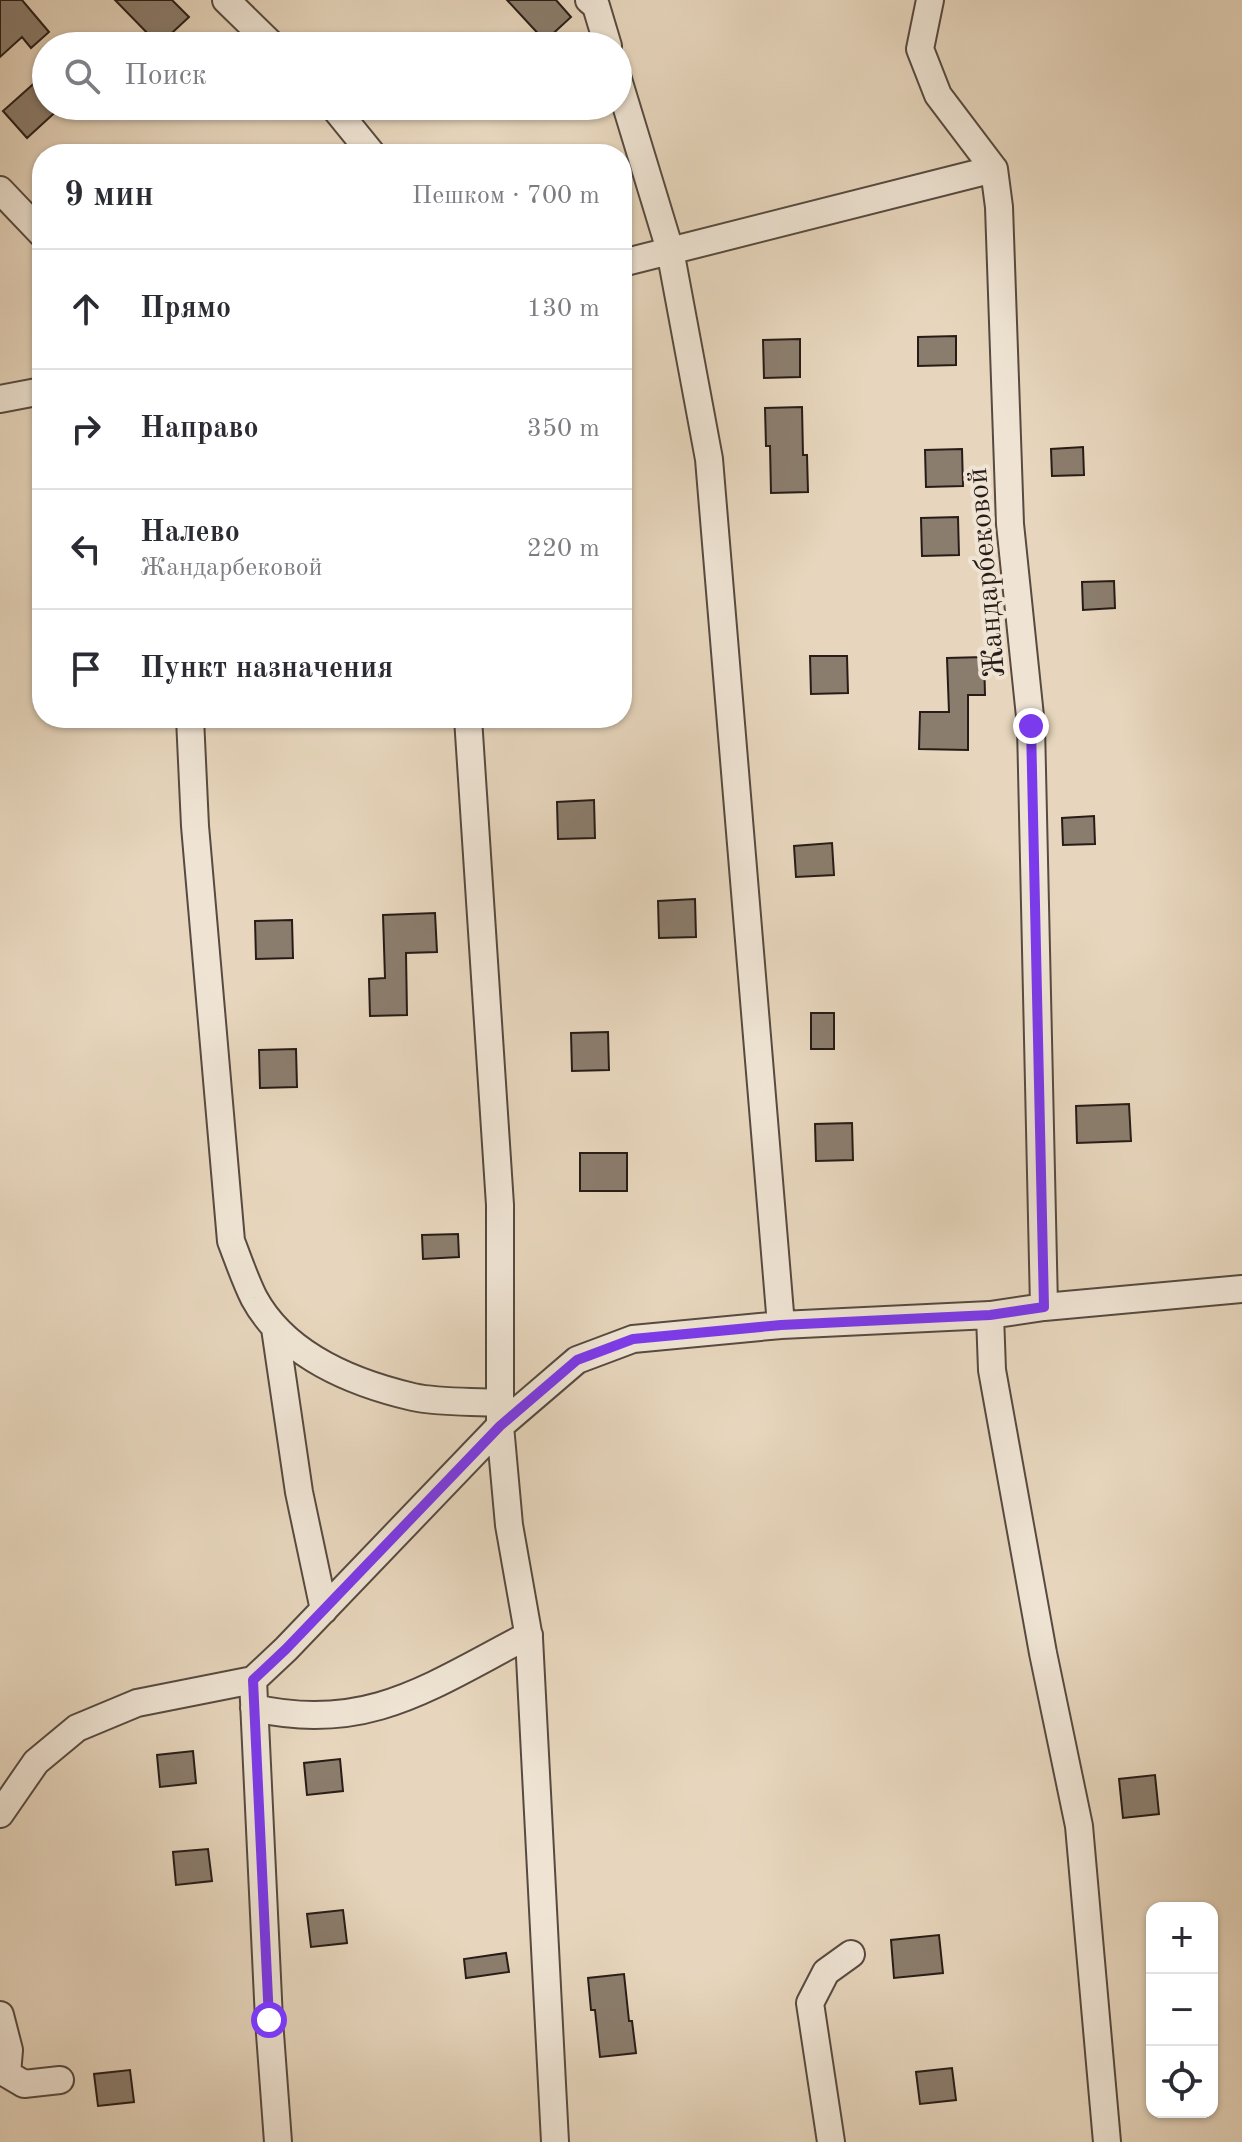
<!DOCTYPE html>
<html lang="ru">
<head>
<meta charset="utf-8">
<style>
  body { margin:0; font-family:"Old Standard TT",serif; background:#f2f2f3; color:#2b2b33 }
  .controls { position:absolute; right:24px; bottom:24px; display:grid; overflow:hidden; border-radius:16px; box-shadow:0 2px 6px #0004 }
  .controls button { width:72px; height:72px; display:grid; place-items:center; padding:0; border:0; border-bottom:2px solid #e1e1e2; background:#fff; color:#2b2b33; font:40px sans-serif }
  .stop { position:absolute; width:24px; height:24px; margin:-18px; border:6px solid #7c3aed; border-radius:50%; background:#fff }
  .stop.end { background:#7c3aed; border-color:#fff; box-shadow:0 2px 8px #0008 }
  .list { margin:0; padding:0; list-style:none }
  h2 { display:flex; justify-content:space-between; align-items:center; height:104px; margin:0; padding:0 32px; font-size:34px }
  h2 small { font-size:26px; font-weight:400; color:#7c7c81 }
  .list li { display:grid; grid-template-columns:52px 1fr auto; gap:24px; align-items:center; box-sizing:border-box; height:120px; padding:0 32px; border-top:2px solid #e1e1e2 }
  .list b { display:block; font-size:30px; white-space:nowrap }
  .list p { margin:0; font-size:26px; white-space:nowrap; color:#7c7c81 }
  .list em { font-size:26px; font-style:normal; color:#7c7c81 }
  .icon { flex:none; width:44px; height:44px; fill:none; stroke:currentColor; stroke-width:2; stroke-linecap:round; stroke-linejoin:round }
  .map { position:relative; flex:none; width:1242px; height:2142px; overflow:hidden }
  .search { position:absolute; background:#fff; box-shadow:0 2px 6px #0004; left:32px; top:32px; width:600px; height:88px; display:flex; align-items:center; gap:20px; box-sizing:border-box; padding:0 28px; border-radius:44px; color:#7c7c81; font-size:30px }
  .panel { position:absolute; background:#fff; box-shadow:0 2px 6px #0004; left:32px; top:144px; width:600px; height:584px; border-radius:32px }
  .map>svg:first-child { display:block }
  .building { fill:#8b7d6d; stroke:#271c17; stroke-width:2 }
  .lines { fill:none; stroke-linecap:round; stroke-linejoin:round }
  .minor-casing { stroke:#574a40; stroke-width:30 }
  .minor { stroke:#efe4d4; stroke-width:26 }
  .route { stroke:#7c3aed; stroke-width:10 }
  .labels { text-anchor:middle; stroke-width:8; stroke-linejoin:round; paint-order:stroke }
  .street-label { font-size:30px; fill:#271c17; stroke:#efe4d4 }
</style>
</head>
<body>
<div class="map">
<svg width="1242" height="2142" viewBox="0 0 1242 2142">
  <rect width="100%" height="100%" fill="#e7d6bd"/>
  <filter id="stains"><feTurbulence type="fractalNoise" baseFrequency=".0025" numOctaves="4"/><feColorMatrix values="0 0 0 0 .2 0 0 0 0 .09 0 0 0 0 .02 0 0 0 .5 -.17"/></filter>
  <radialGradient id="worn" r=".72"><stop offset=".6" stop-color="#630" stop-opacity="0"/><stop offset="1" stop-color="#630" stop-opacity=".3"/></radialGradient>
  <path class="building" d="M0,0H22L49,32L31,48L22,37L0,57Z
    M115,0H172L189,17L159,45Z
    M507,0H556L571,17L545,41Z
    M39,79L46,87V106H62L27,138L3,111Z
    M956,336V365L918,366V337Z
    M800,339V377L764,378L763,340Z
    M802,407L803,455H807L808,492L771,493L770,446H766L765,408Z
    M1083,447L1084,475L1052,476L1051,449Z
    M962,449L963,486L926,487L925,450Z
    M958,517L959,555L922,556L921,518Z
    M1114,581L1115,608L1083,610L1082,582Z
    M810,656H847L848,693L811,694Z
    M984,657L985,695H968V750L919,749L920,712H949L947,658Z
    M594,800L595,838L558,839L557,802Z
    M1094,816L1095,844L1063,845L1062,818Z
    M832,843L834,875L796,877L794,846Z
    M695,899L696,937L659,938L658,901Z
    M435,913L437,952L406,953L407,1015L370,1016L369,979L385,978L383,915Z
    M292,920L293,958L256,959L255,921Z
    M811,1013H834V1049H811Z
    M608,1032L609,1070L572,1071L571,1033Z
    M296,1049L297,1087L260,1088L259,1050Z
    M1129,1104L1131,1141L1077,1143L1076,1106Z
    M852,1123L853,1160L816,1161L815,1124Z
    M580,1153H627V1191H580Z
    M458,1234L459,1257L423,1259L422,1235Z
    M193,1751L196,1783L160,1787L157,1755Z
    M340,1759L343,1791L307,1795L304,1763Z
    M1155,1775L1159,1814L1123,1818L1119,1779Z
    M208,1849L212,1881L176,1885L173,1852Z
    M343,1910L347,1943L311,1947L307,1914Z
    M939,1935L943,1973L894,1978L891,1940Z
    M506,1953L509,1972L466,1978L464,1959Z
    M624,1974L629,2021H632L636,2053L600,2057L595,2010H591L588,1978Z
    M952,2068L956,2100L920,2104L916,2072Z
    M130,2070L134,2102L98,2106L94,2074Z"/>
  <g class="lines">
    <defs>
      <path id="minor" d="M226,0L273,46
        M589,0L596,6L608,46
        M930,0L920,49L938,95L994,169L999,207L1010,524L1031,726L1044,1307
        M618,79L670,250L709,459L781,1325
        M333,106L372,154
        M0,190L42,234
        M622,263L994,169
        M0,399L42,391
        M190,718L195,826L231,1241C238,1259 245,1280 254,1298C285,1355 353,1383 413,1397C440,1403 472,1401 500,1403
        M468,718L500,1205V1426L509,1525L529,1638L555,2142
        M990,1315L992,1370L1043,1653L1079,1826L1107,2142
        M275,1328L299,1492L324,1610
        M253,1680L269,2020L278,2142
        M254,1708C368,1734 432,1685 529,1635
        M0,1814L36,1762L77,1728L137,1703L253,1680L286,1649L500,1426L577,1360L633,1339L781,1325L990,1315L1044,1307L1242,1289
        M0,2015L9,2050L7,2074L24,2084L60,2080
        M831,2142L810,2003L826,1972L851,1954"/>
    </defs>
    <use href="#minor" class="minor-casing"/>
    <use href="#minor" class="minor"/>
  </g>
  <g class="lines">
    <path class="route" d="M269,2020L253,1680L286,1649L500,1426L577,1360L633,1339L781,1325L990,1315L1044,1307L1031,726"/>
  </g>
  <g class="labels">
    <g class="street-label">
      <text transform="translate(985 573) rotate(-95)" y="10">Жандарбековой</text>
    </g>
  </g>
  <rect width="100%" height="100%" filter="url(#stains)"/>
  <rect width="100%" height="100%" fill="url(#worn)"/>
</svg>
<div class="controls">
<button>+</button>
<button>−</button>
<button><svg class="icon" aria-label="locate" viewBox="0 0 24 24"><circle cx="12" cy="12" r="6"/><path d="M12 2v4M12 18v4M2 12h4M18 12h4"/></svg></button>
</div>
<div class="stop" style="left:269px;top:2020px"></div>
<div class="stop end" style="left:1031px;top:726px"></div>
<div class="search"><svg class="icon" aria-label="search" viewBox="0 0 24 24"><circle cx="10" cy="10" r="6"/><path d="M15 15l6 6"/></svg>Поиск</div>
<section class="panel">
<h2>9 мин<small>Пешком · 700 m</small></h2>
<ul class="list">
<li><svg class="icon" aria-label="ahead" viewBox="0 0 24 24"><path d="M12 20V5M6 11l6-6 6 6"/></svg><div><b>Прямо</b></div><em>130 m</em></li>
<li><svg class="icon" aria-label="right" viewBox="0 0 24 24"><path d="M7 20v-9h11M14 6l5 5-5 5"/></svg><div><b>Направо</b></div><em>350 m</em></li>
<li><svg class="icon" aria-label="left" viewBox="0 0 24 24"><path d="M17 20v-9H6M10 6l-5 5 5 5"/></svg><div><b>Налево</b><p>Жандарбековой</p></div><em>220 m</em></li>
<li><svg class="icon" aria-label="arrive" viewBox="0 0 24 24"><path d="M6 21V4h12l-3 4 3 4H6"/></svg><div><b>Пункт назначения</b></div></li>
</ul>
</section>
</div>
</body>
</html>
